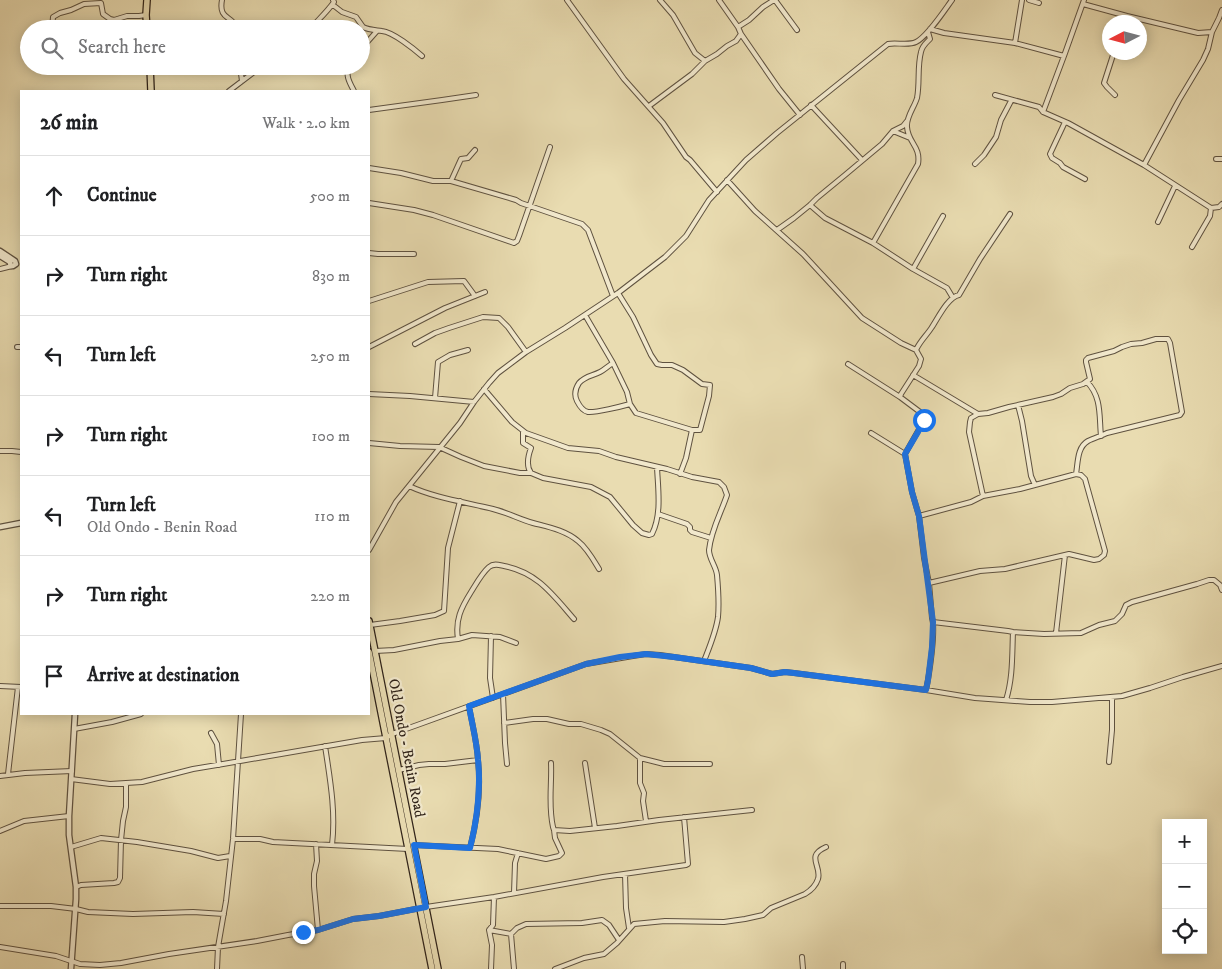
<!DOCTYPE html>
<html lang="en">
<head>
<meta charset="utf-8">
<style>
  body { margin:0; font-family:"IM FELL DW Pica",serif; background:#f2f2f2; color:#202124 }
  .controls { position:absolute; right:15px; bottom:15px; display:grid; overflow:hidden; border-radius:0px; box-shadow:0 2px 12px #0003 }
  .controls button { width:45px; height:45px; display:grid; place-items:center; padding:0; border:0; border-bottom:1px solid #e0e0e0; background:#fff; color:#202124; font:25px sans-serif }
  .compass { position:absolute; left:1102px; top:15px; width:45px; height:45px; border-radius:50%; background:#fff; box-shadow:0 2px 12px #0003; rotate:264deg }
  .stop { position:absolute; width:15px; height:15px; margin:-11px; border:4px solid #1a73e8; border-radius:50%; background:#fff }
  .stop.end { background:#1a73e8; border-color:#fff; box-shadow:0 1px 5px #0008 }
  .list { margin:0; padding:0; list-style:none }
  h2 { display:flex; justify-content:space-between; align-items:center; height:65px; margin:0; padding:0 20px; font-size:21px }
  h2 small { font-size:16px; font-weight:400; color:#757577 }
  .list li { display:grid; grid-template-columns:32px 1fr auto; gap:15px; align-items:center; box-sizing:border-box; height:80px; padding:0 20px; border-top:1px solid #e0e0e0 }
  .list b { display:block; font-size:19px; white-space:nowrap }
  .list p { margin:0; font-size:16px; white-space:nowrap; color:#757577 }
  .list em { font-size:16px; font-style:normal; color:#757577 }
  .icon { flex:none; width:28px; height:28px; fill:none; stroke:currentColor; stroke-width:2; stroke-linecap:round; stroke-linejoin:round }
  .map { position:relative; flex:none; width:1222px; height:969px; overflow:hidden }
  .search { position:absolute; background:#fff; box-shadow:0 2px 12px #0003; left:20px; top:20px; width:350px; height:55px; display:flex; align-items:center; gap:12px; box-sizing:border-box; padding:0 18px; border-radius:28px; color:#757577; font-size:19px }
  .panel { position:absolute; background:#fff; box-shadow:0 2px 12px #0003; left:20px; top:90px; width:350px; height:625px; border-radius:0px }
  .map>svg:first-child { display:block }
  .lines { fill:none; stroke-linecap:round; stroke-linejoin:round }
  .minor-casing { stroke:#5f5240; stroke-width:6 }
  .tertiary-casing { stroke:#5f5240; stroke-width:7 }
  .primary-casing { stroke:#31241a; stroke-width:8 }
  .minor { stroke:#f1e8cc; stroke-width:4 }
  .tertiary { stroke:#f1e8cc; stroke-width:4.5 }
  .primary { stroke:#e9dcb1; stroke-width:5.5 }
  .route { stroke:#1a73e8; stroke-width:6 }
  .labels { text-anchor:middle; stroke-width:4.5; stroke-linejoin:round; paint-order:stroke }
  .street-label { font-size:15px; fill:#31241a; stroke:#f1e8cc }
</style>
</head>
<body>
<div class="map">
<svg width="1222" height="969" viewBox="0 0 1222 969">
  <rect width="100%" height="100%" fill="#e9dcb1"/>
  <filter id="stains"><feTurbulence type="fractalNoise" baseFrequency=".004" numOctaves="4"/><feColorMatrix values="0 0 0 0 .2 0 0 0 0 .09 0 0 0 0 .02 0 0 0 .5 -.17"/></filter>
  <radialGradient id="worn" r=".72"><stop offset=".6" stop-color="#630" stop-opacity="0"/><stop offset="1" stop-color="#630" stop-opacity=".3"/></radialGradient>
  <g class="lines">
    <defs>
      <path id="minor" d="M222,0C218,21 234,15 236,29
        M567,0L624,79L663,123L686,157L690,160L717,192
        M660,0L673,15L695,53L705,61
        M719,0L738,27
        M775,0L797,30
        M1029,0L1039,3
        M1083,4L1127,16L1198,33L1212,32
        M333,5L342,12L356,17L363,27C369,30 375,30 382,31C393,32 414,49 422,56
        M52,29L53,17L60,13L71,10L84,4L101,3L103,14L110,19L114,20L127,16H139L146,15
        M310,29C318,20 327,12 334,2L333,0
        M930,29L944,33L1015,43L1064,56L1043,112L1068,123L1144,165L1211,208L1219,207L1222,204
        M741,34L779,89L800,115
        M1015,43L1022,0
        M361,49L377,31
        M1114,52L1104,83L1107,87L1115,95
        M1064,56L1084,0
        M124,66L150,71
        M240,66L242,81
        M349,66C345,76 350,83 354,91
        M229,91L262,66
        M995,95L1039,107L1043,112
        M811,105L862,160
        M649,106L692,74L705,61L717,54L727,46L736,41L741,34L738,27L749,20L763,7L774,0
        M369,110L442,100L476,95
        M1065,122L1050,154L1052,158L1060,163L1063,167L1085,179
        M893,131L910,138
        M1216,159H1222
        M975,164L984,155L996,137L1001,120L1011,101
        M1144,165L1179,100L1203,60L1208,49L1212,32L1219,18L1222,10
        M369,168L401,173L433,181H451L516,200L521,203L582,224L588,230L613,296
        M727,180L755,211L803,254L862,318L901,343L916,350L921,359L919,366L901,394L900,397L924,415L922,424L905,454L912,492L919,516L924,558L929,583L932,618C936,631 929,676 926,690
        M451,181L461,159L468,158L475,150
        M369,203L414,210L433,215L514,243L517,241L519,236L550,147
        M810,205L825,218L873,243L913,269L947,288L953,298
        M1158,222L1175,186
        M777,230L794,218L810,205L817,198L845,175L882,144L893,131L903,126L907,121
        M873,243L918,164C921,146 908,143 907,127C906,117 914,108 917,98C920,83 917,67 921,52C922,46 926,43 930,39L928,32
        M1192,247L1210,216L1211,208
        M369,253L378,254H414
        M0,269L12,266
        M913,269L943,216
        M618,293L633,317L651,355L657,364L662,365H672L683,370L702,384L710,385L709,396L700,430H692L686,458L680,474
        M369,301L428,282L464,281L475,296
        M585,315L613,363L627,392L630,404L636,413L692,430
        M415,344L435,333L449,328L483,317L499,318L508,327L526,352
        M17,347H21
        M369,347L445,308L485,292
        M916,350C920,341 927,335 932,327C938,318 948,297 959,295L980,259L1010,214
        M613,363C608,366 604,370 600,372C592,376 585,376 579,383C575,389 574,395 577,401C579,405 583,411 588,412C595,413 623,406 630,404
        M848,364L900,397
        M913,375L978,414
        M1087,382C1102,397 1099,417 1101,436
        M484,389L512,422L526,433L568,448L599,451L616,457L667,469L692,477L719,482L724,487L727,495C721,513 711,530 709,550C709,559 716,566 717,575C718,586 719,606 718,617C716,632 709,648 704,661
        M369,394L410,396L474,402
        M435,398L438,362L450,355L468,350
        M1018,405L1022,421L1031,476L1035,485
        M523,431V443L531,448C528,456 526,466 531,473
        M871,433L905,454
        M369,443L400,446L439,447L461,457L484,466L520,473H531L543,478L591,487L610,497L633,525L642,533L649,535L652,534C662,514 658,489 657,467
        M0,451H12L21,452
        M409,486C435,498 465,502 493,509C506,512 519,519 533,523C548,527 565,530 578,541C587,548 593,559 599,569
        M983,496L969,432L970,422L971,418L978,414L988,413L1009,407L1053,397L1061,394L1070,388L1083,384L1090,379L1086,362V360L1088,358L1114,351L1122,347L1131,344L1142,343L1156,339H1168L1170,343L1182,412L1180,415L1107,433C1101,436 1094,438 1088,441C1077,447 1078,463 1076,474
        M658,514L687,524L690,527V530L692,532L711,538
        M919,516L971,502L983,496L1020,489L1076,474L1081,475L1085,479L1105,551L1104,555L1099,559L1094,560L1069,554L1005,569L980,571L929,583
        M369,550L396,502L460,423L474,402L489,383L498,373L526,352L565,328L618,293L665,257L686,236L709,200L746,160L777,133L888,44C896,42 908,46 916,42C927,37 944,11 952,0
        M933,622L1008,631L1013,632L1044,634L1081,633L1099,625L1115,621L1122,614L1126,605L1132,602L1197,584L1209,580H1214L1220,585L1222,590
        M370,625L400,621L435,615L444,611L448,548L460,501
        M1056,633L1065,555
        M491,636L490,678L493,698
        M458,639C455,620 461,608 471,592C476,584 482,573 489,567C494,563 499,565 504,566C537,572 553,595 574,619
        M375,651L394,650L440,641L458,639L472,635L500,637L516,643
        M0,686L21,687
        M503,694L505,743L507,764
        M1006,700C1013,678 1012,655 1013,632
        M469,706C472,724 477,742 478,760C481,788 477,821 470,848
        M504,723L533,719H547L569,724H581L601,730L610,734L640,758L664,764H710
        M74,729L112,722L141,714
        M211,733L217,744L219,765
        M325,746C330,779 336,812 332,845
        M640,758V783L644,793L643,801L646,821
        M1109,762L1112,730V697
        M585,763L595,828
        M399,770L419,765L429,764H445L478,760
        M8,774L18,687
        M0,776L25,773L72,771
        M71,779L110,784L142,782L193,769L223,764L362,740L386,738L392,734L420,724L586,664L633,656L646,654L660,655L751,668L772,674L785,672L794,673L926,690L975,698L1030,702H1052L1122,696L1150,688L1183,677L1222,666
        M554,830L570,831L617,826L659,820L752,810
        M0,831L24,821L69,816
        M233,839H260L273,842L408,849
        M316,844L317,861L314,874V886L318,930
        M414,845L498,849L546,859L559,856L562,853L555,838L554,830L553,827C548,805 552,785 551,763
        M71,847L101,838L137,842L191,851L218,858L230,856
        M625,874L626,908L629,928
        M76,887L81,885L114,883L118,882L120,878L121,840L123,821L126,807V783
        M514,893L515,863L518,853
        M0,906H51L76,909L88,912L133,914L193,912L224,914
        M489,930L511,934L517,928L526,924L582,923L602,920L609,925L619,940
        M511,934L514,969
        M0,947L56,956L80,964L100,965L121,963L169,954L257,941L288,935L318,930L353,919L379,916L426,907L494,897L603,877L686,865L688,864L684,817
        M802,957L803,969
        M843,964V969
        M217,969L218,947L226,901L233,839L241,714
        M491,969L492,945L489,930L493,925L494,897
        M555,969L584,958L604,954L617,943L634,924L665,921L724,922L745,919L763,915L771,908L805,894C810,891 816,885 818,879C822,866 805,856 826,847"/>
      <path id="tertiary" d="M0,251L15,261L16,264L13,266H11L10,263L11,260H13
        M0,256L10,262
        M0,527L21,523
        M71,969L76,899V887L69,835V816L75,714"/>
      <path id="primary" d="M147,0L146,15L147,29
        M150,66L151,91
        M369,621L438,969
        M369,652L432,969"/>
    </defs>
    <use href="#minor" class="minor-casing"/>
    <use href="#tertiary" class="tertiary-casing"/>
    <use href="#primary" class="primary-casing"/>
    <use href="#minor" class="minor"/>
    <use href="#tertiary" class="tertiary"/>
    <use href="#primary" class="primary"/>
  </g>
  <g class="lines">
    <path class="route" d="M303,932L318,930L353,919L379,916L426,907L414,845L470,848C477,821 481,787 478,760C477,742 472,724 469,706L586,664L620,657L646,654L674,657L751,668L772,674L785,672L794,673L926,690L928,680L932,647L933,622L919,516L912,492L905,454L918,432L924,420"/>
  </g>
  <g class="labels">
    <g class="street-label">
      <text transform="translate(407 748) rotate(79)" y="5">Old Ondo - Benin Road</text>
    </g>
  </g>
  <rect width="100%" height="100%" filter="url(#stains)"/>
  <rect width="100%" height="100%" fill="url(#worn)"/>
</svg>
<div class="controls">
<button>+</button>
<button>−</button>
<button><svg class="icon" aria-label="locate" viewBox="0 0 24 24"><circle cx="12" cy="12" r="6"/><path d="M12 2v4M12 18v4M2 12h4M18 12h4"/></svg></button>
</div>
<svg class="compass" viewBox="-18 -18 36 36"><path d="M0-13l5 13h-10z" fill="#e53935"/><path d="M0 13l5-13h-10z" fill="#757577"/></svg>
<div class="stop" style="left:924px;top:420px"></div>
<div class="stop end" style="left:303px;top:932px"></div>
<div class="search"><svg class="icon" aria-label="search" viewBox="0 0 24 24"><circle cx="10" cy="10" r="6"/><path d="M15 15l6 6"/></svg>Search here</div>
<section class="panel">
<h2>26 min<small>Walk · 2.0 km</small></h2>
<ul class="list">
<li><svg class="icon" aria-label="ahead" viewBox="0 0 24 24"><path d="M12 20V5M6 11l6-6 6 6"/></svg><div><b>Continue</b></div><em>500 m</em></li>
<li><svg class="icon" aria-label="right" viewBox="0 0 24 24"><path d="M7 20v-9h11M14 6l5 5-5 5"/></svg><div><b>Turn right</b></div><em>830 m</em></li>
<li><svg class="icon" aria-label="left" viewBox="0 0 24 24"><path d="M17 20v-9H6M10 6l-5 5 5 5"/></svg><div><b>Turn left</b></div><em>250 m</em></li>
<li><svg class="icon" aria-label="right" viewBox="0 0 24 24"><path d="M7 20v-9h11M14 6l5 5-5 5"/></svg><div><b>Turn right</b></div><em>100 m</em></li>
<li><svg class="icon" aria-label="left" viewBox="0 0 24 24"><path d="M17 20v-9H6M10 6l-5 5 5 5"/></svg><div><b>Turn left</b><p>Old Ondo - Benin Road</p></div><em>110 m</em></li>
<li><svg class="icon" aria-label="right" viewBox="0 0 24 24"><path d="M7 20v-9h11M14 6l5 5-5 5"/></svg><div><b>Turn right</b></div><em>220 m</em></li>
<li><svg class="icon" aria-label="arrive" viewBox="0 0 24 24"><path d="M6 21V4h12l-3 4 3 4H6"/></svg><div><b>Arrive at destination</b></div></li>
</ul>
</section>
</div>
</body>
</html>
